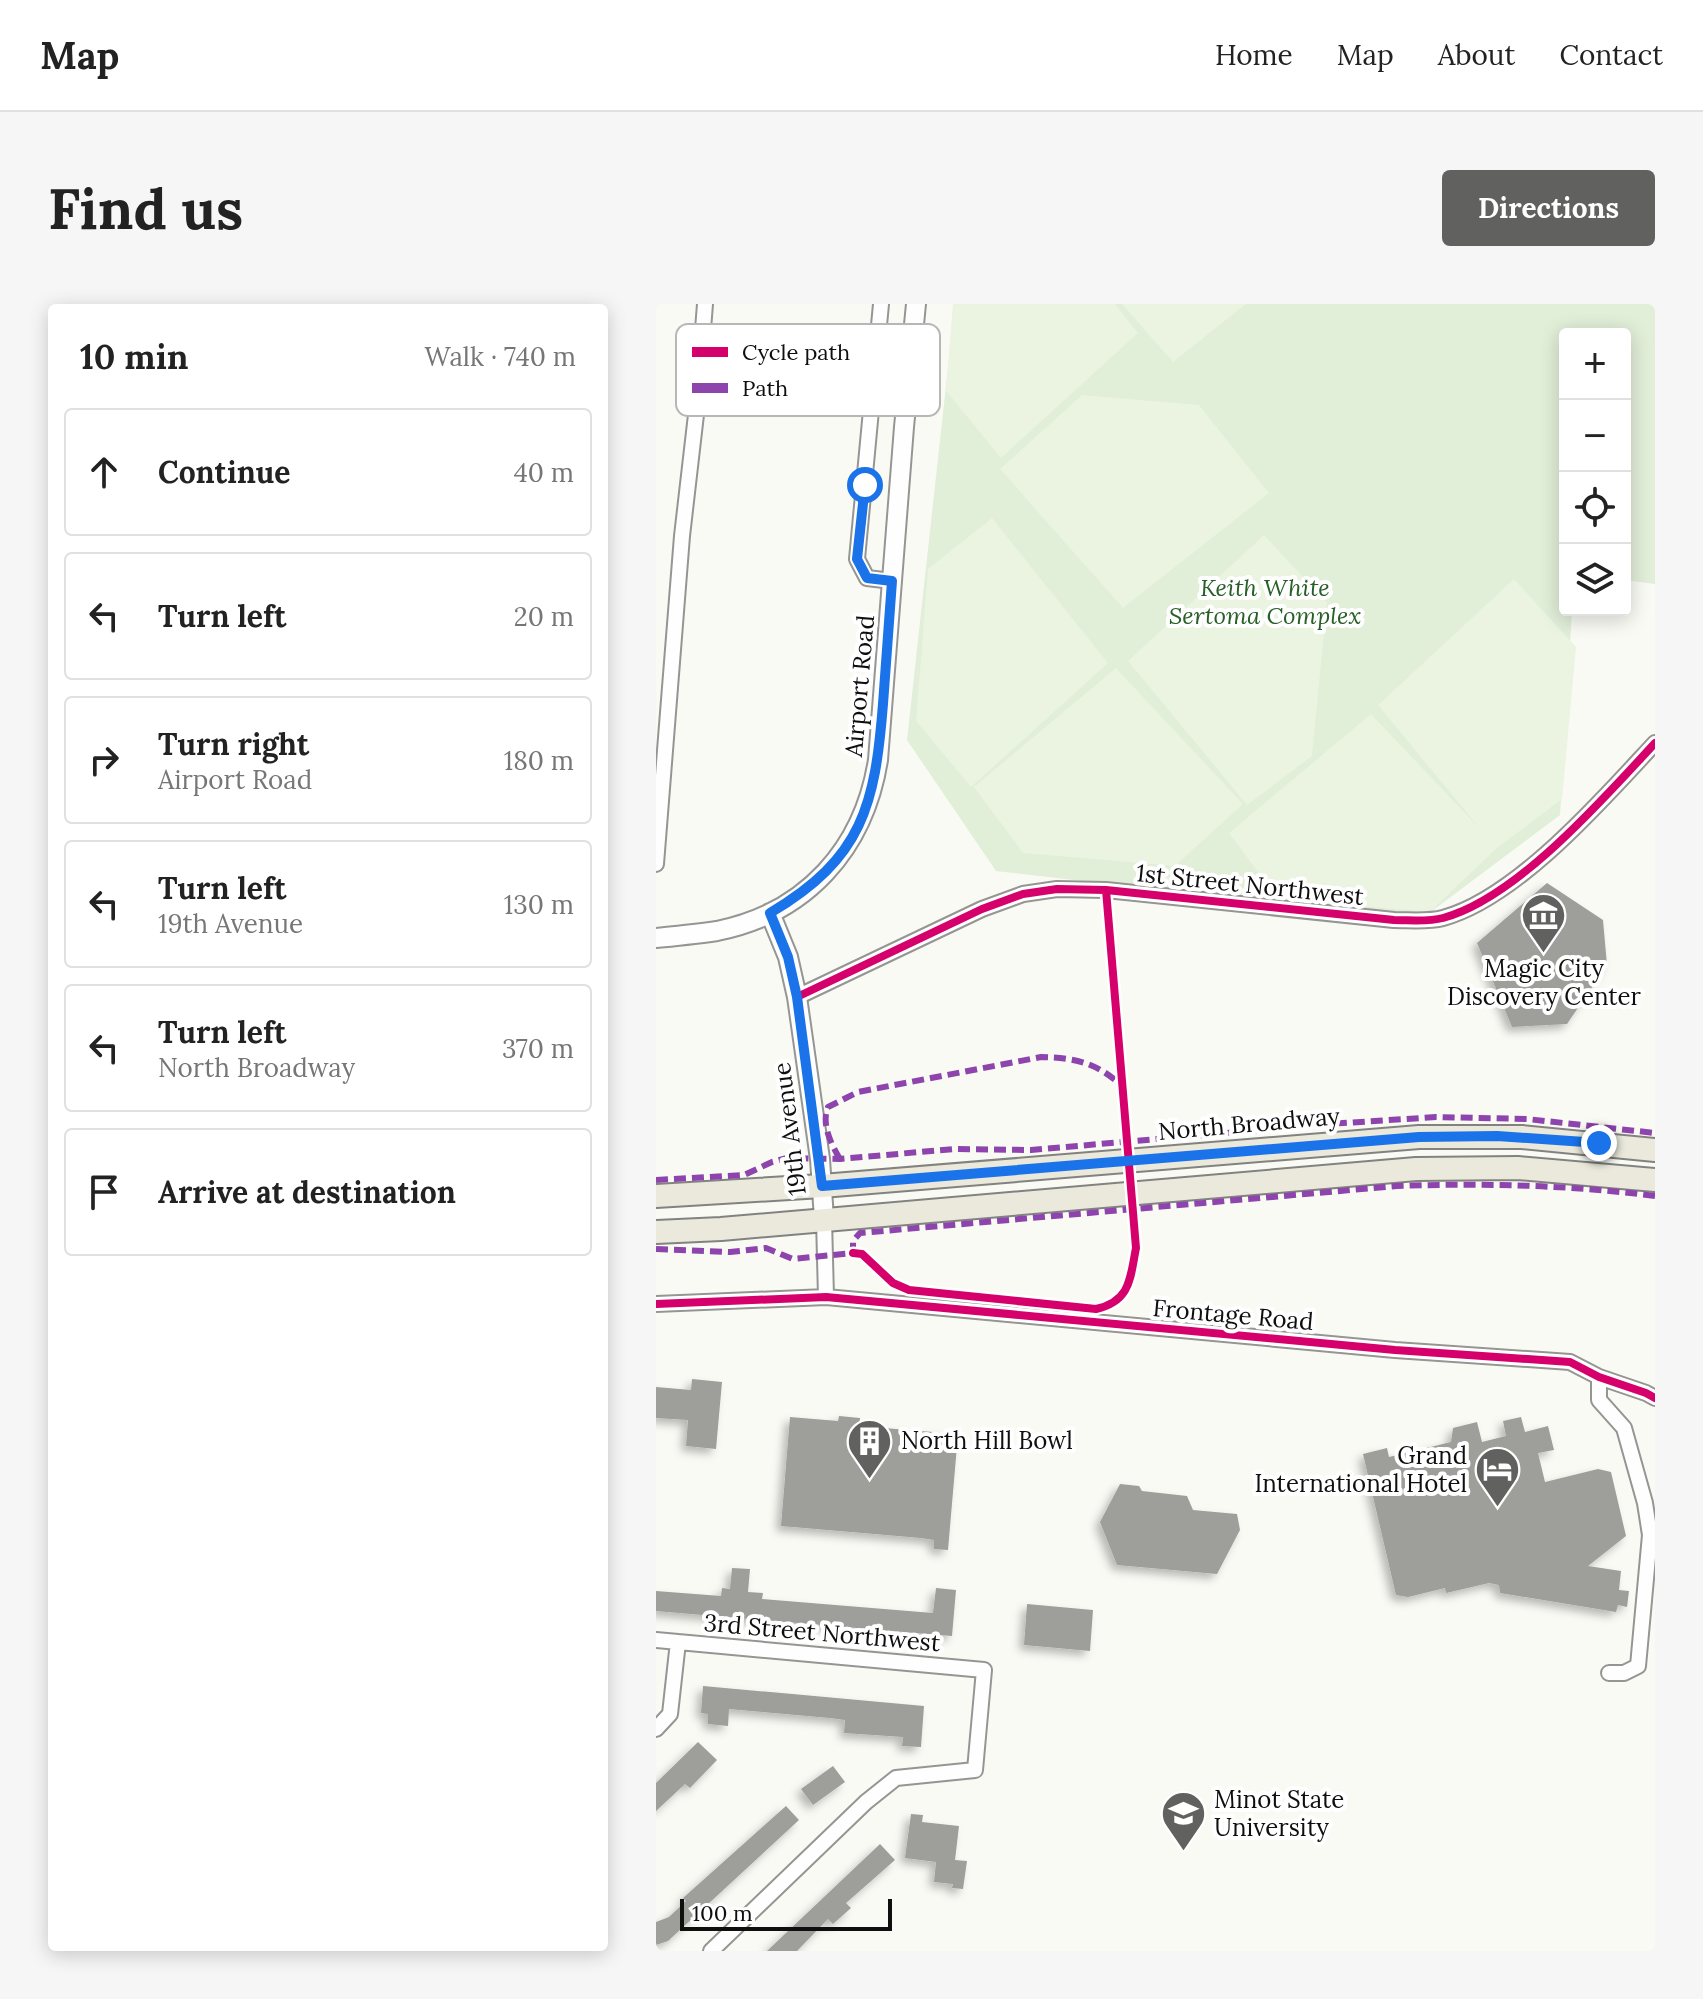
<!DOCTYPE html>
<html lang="en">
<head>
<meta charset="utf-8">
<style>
  body { margin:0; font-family:Lora,serif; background:#f6f6f6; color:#222 }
  .controls { position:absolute; right:24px; top:24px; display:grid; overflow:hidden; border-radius:8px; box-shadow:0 4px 20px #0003 }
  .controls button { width:72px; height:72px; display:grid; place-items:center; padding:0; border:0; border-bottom:2px solid #e0e0e0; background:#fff; color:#222; font:40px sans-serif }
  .scale { position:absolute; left:24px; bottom:20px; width:212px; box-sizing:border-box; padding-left:8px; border:4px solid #0f0f0f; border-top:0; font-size:22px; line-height:28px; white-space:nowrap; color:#0f0f0f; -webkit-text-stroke:6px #fff; paint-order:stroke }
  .stop { position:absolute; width:24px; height:24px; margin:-18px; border:6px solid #1a73e8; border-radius:50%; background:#fff }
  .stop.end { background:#1a73e8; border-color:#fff; box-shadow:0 2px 8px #0008 }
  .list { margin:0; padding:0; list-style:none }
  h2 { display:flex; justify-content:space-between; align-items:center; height:104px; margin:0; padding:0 32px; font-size:34px }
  h2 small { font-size:26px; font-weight:400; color:#767676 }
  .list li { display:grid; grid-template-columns:52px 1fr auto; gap:24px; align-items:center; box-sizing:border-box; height:128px; margin:0 16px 16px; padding:0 16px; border:2px solid #e0e0e0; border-radius:8px }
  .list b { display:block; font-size:30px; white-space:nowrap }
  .list p { margin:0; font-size:26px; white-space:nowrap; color:#767676 }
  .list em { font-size:26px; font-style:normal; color:#767676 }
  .icon { flex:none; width:44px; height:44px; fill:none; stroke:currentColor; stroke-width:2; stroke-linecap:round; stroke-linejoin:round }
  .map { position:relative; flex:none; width:999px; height:1647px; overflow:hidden; border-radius:8px }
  header { display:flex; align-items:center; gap:48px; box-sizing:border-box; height:112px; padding:0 40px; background:#fff; border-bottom:2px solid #e0e0e0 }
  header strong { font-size:38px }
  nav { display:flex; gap:44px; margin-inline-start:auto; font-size:28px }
  .intro { display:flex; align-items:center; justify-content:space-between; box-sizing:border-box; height:192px; padding:0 48px }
  h1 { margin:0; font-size:56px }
  .button { padding:20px 36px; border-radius:8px; background:#616160; color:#fff; font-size:28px; font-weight:700 }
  main { display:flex; gap:48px; padding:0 48px }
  aside { flex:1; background:#fff; border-radius:8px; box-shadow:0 4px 20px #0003 }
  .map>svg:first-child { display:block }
  .green { fill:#e1eed8 }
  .pitch { fill:#ebf3e1 }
  .building { fill:#9e9e9a; filter:url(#shadow) }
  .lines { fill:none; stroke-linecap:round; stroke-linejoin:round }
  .minor-casing { stroke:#959593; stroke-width:18 }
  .tertiary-casing { stroke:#959593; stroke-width:22 }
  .primary-casing { stroke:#828280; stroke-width:26 }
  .minor { stroke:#fefefe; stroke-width:14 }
  .tertiary { stroke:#fefefe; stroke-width:18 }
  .primary { stroke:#eae9dc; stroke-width:22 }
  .quiet { stroke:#8e44ad; stroke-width:6; stroke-dasharray:12 6; stroke-linecap:butt }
  .cycleway-casing { stroke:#fff; stroke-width:13 }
  .cycleway { stroke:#d6006c; stroke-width:8 }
  .route { stroke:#1a73e8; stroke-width:10 }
  .labels { text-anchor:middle; stroke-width:8; stroke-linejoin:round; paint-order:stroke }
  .park-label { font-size:24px; font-style:italic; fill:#285f27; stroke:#fff }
  .street-label { font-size:24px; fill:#0f0f0f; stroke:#fff }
  .poi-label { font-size:24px; fill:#0f0f0f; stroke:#fff; text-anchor:start }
  .key { fill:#fff; stroke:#b7b7b7; stroke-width:2 }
  .key-label { font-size:22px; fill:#0f0f0f }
</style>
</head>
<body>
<header>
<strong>Map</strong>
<nav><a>Home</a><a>Map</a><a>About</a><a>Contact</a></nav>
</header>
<div class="intro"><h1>Find us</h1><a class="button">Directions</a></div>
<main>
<aside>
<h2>10 min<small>Walk · 740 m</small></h2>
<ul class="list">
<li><svg class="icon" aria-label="ahead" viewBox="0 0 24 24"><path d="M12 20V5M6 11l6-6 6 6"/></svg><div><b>Continue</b></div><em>40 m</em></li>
<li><svg class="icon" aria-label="left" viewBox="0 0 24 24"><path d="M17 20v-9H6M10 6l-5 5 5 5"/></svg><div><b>Turn left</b></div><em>20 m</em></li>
<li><svg class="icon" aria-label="right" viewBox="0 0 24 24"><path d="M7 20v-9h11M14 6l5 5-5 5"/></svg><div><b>Turn right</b><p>Airport Road</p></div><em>180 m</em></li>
<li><svg class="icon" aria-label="left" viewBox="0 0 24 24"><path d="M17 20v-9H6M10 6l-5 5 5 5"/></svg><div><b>Turn left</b><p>19th Avenue</p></div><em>130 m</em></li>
<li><svg class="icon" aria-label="left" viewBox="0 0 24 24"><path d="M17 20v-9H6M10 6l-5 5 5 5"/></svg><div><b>Turn left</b><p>North Broadway</p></div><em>370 m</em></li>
<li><svg class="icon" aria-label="arrive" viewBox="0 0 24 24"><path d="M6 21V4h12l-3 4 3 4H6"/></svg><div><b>Arrive at destination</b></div></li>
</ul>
</aside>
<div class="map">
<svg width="999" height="1647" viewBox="0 0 999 1647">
  <defs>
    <filter id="shadow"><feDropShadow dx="-5" dy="5" stdDeviation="4" flood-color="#0004"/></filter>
  </defs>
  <rect width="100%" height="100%" fill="#fafaf5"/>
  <path class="green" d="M299,0H999V280L969,276V30H909V306H916L904,511L764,616L340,567L251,436Z"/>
  <path class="pitch" d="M297,0H459L482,29L345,154L290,87Z
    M466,0H590L517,58Z
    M426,91L543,101L613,189L467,304L344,165Z
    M336,214L452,359L315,483L260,417L272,265Z
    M608,231L671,299L656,452L591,501L472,357Z
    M858,275L920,343L906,495L841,544L774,608L622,595L573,529L715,410L824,525L722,401Z
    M460,364L587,500L519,562L367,549L318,483Z"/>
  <path class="building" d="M891,579L947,616L951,661L911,720L856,723L821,639Z
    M36,1075L66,1078L60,1145L30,1142L32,1116L0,1114V1083L35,1086Z
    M183,1112L204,1114L203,1122L302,1130L292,1246L278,1245V1236L265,1234L125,1222L134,1113L182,1117Z
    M865,1113L869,1128L892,1122L898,1146L882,1149L889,1178L942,1165L955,1168L970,1232L932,1262L965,1267L963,1286L973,1287L971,1303L962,1301L960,1308L844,1289L843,1281L833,1279L790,1289L789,1284L752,1293L740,1291L707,1150L731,1144L733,1153L795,1138L797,1124L821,1118L826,1138L850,1132L847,1117Z
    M464,1180L483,1182L486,1187L531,1192L537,1206L581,1210L584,1226L561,1270L461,1261L444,1218Z
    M76,1264L94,1265L92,1288L107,1289L106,1295L277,1309L280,1284L300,1286L296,1332L0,1307V1287L65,1292L66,1284L74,1285Z
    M371,1300L437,1306L434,1347L368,1341Z
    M47,1382L268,1402L265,1443L246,1442L247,1433L188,1429L189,1416L174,1414L73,1405L72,1422L52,1420V1410L45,1409Z
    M42,1438L61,1456L34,1484L29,1480L0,1507V1479Z
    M177,1462L189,1478L157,1501L145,1485Z
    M130,1502L143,1516L12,1637L0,1641V1618L13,1613L30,1597L27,1594Z
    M255,1510L267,1511L266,1518L303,1522L299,1556L311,1557L307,1585L296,1584L297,1580L278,1578L280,1558L249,1554Z
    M224,1540L239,1556L190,1599L195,1604L177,1620L172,1615L141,1647H111Z"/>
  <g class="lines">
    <defs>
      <path id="minor" d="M225,0L201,255L211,274L236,277
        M0,560L26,232L41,102L49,0
        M141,693L326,605L367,590L401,585L450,586L738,616C754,616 772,618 787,614C861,594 947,495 999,439
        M168,915L170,993
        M0,1000L170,993L739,1046L914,1058L943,1073L990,1089L999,1094
        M943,1073V1096L968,1124L989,1199L994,1231L982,1362L968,1369H953
        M0,1336L328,1366L319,1466L240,1474L210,1498L55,1647
        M0,1425L14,1410L22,1338"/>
      <path id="tertiary" d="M114,609L132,653L141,693L164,855L168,915
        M0,634C20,632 41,630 61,627C151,609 208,544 222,456L248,123L260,0"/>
      <path id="primary" d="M0,892L166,882L763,833H866L999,846
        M0,928L65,925L760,865L862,864L999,876"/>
    </defs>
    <use href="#minor" class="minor-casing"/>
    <use href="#tertiary" class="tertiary-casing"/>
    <use href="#primary" class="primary-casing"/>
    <use href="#minor" class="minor"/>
    <use href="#tertiary" class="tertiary"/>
    <use href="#primary" class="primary"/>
    <path class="quiet" d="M184,855C175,840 165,820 172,803L202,788L385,753C419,754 440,758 466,782
      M0,876L88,871L116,858L131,854L184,855L298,845L375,846L673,820L780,813L871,815L999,829
      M0,945L74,948L110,944L137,955L197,949V937L204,929L741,882C828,879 913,881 999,892"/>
    <defs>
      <path id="cycleway" d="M141,693L326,605L367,590L401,585L450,586L738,616C754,616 772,618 787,614C861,594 947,495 999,439
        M197,949L206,950L237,979L253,986L440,1005C475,997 474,974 480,944L450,586
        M0,1000L170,993L739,1046L914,1058L943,1073L990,1089L999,1094"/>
    </defs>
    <use href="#cycleway" class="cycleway-casing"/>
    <use href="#cycleway" class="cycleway"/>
  </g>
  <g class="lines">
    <path class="route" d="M209,181L201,255L211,274L236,277C233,318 230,359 227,400C219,501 207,554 114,609L132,653L141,693L166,882L763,833L841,832L943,839"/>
  </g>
  <defs>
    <symbol id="museum-pin" viewBox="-11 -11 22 30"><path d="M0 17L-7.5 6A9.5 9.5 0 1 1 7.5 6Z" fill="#616160" stroke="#fff"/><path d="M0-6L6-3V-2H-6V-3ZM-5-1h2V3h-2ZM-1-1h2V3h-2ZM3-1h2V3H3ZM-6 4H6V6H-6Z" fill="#fff"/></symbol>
    <symbol id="building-pin" viewBox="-11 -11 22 30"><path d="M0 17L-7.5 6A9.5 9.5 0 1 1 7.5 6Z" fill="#616160" stroke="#fff"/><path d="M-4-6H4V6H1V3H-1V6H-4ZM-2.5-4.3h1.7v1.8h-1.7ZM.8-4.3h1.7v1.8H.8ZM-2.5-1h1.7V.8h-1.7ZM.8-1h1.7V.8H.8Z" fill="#fff"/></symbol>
    <symbol id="hotel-pin" viewBox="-11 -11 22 30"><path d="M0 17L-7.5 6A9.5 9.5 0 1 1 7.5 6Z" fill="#616160" stroke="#fff"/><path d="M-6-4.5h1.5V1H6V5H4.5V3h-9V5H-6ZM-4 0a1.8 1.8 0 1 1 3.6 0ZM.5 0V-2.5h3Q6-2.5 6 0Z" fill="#fff"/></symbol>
    <symbol id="university-pin" viewBox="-11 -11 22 30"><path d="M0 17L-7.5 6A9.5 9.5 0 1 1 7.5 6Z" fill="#616160" stroke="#fff"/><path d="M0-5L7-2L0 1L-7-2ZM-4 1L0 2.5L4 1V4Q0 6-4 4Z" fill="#fff"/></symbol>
  </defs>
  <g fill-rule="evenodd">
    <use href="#museum-pin" x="862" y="586" width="51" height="69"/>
    <use href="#building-pin" x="188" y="1112" width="51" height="69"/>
    <use href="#hotel-pin" x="816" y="1140" width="51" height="69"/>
    <use href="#university-pin" x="502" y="1484" width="51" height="69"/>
  </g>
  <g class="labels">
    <g class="park-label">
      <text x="609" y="292">Keith White<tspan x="609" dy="28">Sertoma Complex</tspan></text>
    </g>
    <g class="street-label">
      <text transform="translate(204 382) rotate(-85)" y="8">Airport Road</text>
      <text transform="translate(594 581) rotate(6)" y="8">1st Street Northwest</text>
      <text transform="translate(593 820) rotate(-5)" y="8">North Broadway</text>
      <text transform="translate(134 825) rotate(-97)" y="8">19th Avenue</text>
      <text transform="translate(577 1011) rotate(5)" y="8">Frontage Road</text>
      <text transform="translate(166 1329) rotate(5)" y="8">3rd Street Northwest</text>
    </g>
    <g class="poi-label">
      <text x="888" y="673" text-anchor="middle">Magic City<tspan x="888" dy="28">Discovery Center</tspan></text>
      <text x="245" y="1145">North Hill Bowl</text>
      <text x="811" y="1160" text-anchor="end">Grand<tspan x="811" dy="28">International Hotel</tspan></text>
      <text x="558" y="1504">Minot State<tspan x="558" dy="28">University</tspan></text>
    </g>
  </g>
  <rect x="20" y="20" width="264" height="92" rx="12" class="key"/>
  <rect x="36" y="43" width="36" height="10" fill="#d6006c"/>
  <rect x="36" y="79" width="36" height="10" fill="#8e44ad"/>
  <g class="key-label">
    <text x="86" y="56">Cycle path</text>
    <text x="86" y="92">Path</text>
  </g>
</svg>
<div class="controls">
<button>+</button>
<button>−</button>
<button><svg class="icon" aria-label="locate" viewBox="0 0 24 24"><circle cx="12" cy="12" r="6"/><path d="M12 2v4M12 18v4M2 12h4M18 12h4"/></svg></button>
<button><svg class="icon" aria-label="layers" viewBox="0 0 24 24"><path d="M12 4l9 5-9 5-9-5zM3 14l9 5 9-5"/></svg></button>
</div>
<div class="scale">100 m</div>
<div class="stop" style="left:209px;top:181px"></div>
<div class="stop end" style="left:943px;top:839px"></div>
</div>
</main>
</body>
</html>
